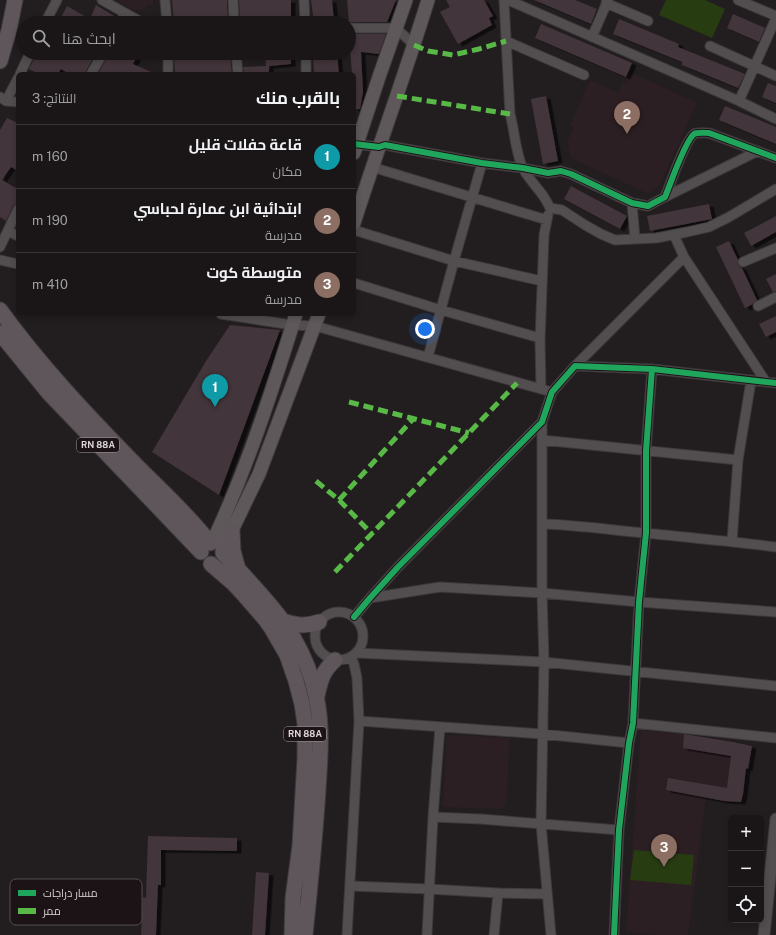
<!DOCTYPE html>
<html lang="ar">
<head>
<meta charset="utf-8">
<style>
  body { margin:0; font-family:"Public Sans",Cairo,sans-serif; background:#231f21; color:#f1f3f6; direction:rtl }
  .controls { position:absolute; right:12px; bottom:12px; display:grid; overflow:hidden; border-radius:6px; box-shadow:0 2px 6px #0003 }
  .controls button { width:36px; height:36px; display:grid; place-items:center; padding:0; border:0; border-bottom:1px solid #383537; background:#1a1618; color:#f1f3f6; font:20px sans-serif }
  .you { position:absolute; left:425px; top:329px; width:14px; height:14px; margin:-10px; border:3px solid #fff; border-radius:50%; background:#1a73e8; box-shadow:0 0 0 6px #1a73e833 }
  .badge { display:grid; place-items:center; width:26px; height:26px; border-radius:50%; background:#9a9597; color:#fff; font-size:13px; font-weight:700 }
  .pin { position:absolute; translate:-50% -33px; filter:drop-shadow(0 1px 2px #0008) }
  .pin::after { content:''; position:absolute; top:21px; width:14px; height:12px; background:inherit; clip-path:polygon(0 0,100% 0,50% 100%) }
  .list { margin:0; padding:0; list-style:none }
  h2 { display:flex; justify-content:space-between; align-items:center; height:52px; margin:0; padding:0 16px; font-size:17px }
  h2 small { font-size:13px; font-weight:400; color:#9f9fa2 }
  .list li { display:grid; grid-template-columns:26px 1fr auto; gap:12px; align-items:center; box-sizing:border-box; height:64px; padding:0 16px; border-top:1px solid #383537 }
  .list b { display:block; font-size:15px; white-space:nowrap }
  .list p { margin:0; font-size:13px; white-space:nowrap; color:#9f9fa2 }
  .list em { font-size:13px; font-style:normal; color:#9f9fa2 }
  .icon { flex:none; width:22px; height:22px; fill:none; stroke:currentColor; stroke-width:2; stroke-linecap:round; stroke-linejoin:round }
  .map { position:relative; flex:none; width:776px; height:935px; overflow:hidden; direction:ltr }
  .search { position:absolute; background:#1a1618; box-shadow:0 2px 6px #0003; left:16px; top:16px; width:340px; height:44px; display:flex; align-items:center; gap:10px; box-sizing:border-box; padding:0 14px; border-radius:22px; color:#9f9fa2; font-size:15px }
  .panel { position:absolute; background:#1a1618; box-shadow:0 2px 6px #0003; left:16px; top:72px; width:340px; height:244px; border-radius:6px; direction:rtl }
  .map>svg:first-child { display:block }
  .built { fill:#2c1f23 }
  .green { fill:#283c12 }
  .building { fill:#43343a; filter:url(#shadow) }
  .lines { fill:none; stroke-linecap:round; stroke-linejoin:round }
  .minor-casing { stroke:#3d393a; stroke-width:11 }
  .tertiary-casing { stroke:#3d393a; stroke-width:13 }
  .secondary-casing { stroke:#3d393a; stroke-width:15 }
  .trunk-casing { stroke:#3d393a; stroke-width:17 }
  .minor { stroke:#524e50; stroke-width:9 }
  .tertiary { stroke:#524e50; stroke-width:11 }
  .secondary { stroke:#5e585a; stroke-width:13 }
  .trunk { stroke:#5e565a; stroke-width:15 }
  .quiet { stroke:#58b947; stroke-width:5; stroke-dasharray:10 5; stroke-linecap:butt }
  .cycleway-casing { stroke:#1b1315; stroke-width:8 }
  .cycleway { stroke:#20a55d; stroke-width:6 }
  .labels { text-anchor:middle; stroke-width:3.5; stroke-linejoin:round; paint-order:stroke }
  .shield { fill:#1b1315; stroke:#a19b9d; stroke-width:1 }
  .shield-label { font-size:9px; font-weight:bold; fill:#dbd5d7 }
  .key { fill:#1b1315; stroke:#554d4f; stroke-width:1 }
  .key-label { font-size:11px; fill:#dbd5d7 }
</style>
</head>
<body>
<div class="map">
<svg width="776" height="935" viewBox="0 0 776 935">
  <defs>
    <filter id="shadow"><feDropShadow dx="4.5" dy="2.5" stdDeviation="0" flood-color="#0009"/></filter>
  </defs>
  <rect width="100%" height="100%" fill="#221e20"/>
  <path class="built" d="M116,0H153V5H146V9L135,10Z
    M632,73L697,103L660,185L649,194L571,158L567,142L574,127L570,125L590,80L618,93L623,82L627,84Z
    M641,730L684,734L752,746L748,769H746L743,794L741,802L724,801L706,797L688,935H656L626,932Z
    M447,735L510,738L506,802L505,806L501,809L443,807Z"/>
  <path class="green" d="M666,0H705L725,9L712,38L659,15Z
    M634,850L694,855L691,885L630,880Z"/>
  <path class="building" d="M172,0H227L228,23H174Z
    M239,0H291V23H240Z
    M311,0H332L334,21L314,23Z
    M347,0H396L387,22H349Z
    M446,0H484L493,16L489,18L492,25L458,44L440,12L450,7Z
    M534,0H575L597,9L591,24Z
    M96,5L116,17L114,23H58L67,6L90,19Z
    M733,14L765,28L759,42L727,28Z
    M619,19L679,44L678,47L745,74L738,88L682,65V62L613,34Z
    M541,24L632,63L626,77L535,38Z
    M349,34H386L379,54L361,52L363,92L360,109H354V74H352Z
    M37,53H96L86,71L85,74H69L61,69L58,74H38L29,69Z
    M109,53H139L133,64L156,74H98L108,56Z
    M174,53H230L232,74H175Z
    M265,53H291V64L269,66V74H244L243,67L266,66Z
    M313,53H337L339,74H314Z
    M768,83L776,86V103L762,97Z
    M546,96L558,161L543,164L531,99Z
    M725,106L776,127V144L719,120Z
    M7,118L18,123V171L11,167L2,180L18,189V203L15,204L13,206L6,221L0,217V130Z
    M571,186L627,216L620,229L564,199Z
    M709,204L712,219L650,231L647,216Z
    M776,216V232L751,246L744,233Z
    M729,241L738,260V265L742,268L757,300L753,304L745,308L716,247Z
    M776,274V291L773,292L766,279Z
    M776,316V332L766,337L759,324Z
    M230,325L280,330L219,495L152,452L206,361Z
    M684,734L733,742L752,746L748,769L746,768L743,794L741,802L724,801L666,790L668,778L727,788L731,756L683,748Z
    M148,836L237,838V851L161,850V885H158L156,935H141L143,897L146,898Z
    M256,872L269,873L265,935H252Z"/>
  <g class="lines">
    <defs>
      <path id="minor" d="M102,0L143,23
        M165,0L167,23
        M233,0L234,23
        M304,0L305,23
        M504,0L510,114C515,132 515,151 523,169C529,179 537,187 544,197C546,200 548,204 550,208L562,210L585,225L601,234L615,240L656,238L687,232L709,227L729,217L776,189
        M508,0L739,101L776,119
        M738,0L776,16
        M606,3L648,21
        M45,23L57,0
        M120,23L125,13
        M349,28H396L414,45
        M592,37L608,0
        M506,41L584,75
        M710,46L776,76
        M168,53V74
        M236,53L238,74
        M306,53V74
        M20,74L30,53
        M91,74L103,53
        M0,97L6,101L18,102
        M6,101L18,78
        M739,101L776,18
        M354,144L379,147L385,145L482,163L523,168L548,173L561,171L571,174L632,203L648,206L665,197C670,185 685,141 694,134C698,132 704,133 709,133L776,158
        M372,167L547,220
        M665,197L758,151
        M632,203L635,239
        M354,230L454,261L542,281
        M8,231L18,236
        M674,235L684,257
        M0,247L18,209
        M0,260L18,264
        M743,262L776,248
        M354,283L441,310L540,338
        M758,306L776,297
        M221,314L292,325L315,326L552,392
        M428,357L454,261L482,163
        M575,366L684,257L766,382
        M541,389L540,341L544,235L548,215
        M542,422V593L544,662L541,824L551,935
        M542,440L738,460
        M543,524C577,525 611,530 646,533C689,538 733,541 776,547
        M732,541L738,460L751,381
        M370,598L440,587L542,593L639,602L776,612
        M315 636a24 24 0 1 1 48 0a24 24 0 1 1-48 0Z
        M354,617L370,598L398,567L542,422L552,392L575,366L652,369L776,383
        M357,653L544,662L776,686
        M359,721L542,734L629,743
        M633,723L776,738
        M433,817L480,819L619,830
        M350,886L429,889L498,893L547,894
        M347,935L359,721L357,678L354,664L351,657
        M427,935L433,817L440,727
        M494,935L498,893
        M614,935L619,830L629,743L633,723L639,602L646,533V451L652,369"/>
      <path id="tertiary" d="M764,935L776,819"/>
      <path id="secondary" d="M354,153L380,74L406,0
        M354,223C378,148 405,75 428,0
        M212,543C247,469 272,391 296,314
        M222,551L259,474L319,314"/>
      <path id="trunk" d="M0,61L9,30L15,0
        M0,310C39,364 85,413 132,461C158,488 187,513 210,543
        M0,333L48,392L181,531L201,552
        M232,531L233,551L238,569
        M223,553C239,570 255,587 270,605C278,615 287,625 293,637C303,654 312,676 316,696C323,726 320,759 318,790C315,838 310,887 305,935
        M211,564L233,583L245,596L265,619L272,629L287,655L296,681L302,704L305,724V758L300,845L293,898L292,935
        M283,621C296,626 306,626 319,622
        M317,696C321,679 322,672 335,660"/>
    </defs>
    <use href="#minor" class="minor-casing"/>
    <use href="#tertiary" class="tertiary-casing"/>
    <use href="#secondary" class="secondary-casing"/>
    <use href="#trunk" class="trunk-casing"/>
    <use href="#minor" class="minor"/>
    <use href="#tertiary" class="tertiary"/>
    <use href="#secondary" class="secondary"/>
    <use href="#trunk" class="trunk"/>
    <path class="quiet" d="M414,45L428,51L453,55L479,49L506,41
      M397,96L510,114
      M349,402L469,433
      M316,481L339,500L372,534
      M339,500L414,418
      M335,572L517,383"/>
    <defs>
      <path id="cycleway" d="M354,144L379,147L385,145L482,163L523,168L548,173L561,171L571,174L632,203L648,206L665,197C670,185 685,141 694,134C698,132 704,133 709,133L776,158
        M354,617L370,598L398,567L542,422L552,392L575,366L652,369L776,383
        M614,935L619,830L629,743L633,723L639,602L646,533V451L652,369"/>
    </defs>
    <use href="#cycleway" class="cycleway-casing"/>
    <use href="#cycleway" class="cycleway"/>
  </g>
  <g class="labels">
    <g class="shield">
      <rect x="77" y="438" width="42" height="14" rx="3"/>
      <rect x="284" y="727" width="42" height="14" rx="3"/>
    </g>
    <g class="shield-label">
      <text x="98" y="448">RN 88A</text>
      <text x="305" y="737">RN 88A</text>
    </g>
  </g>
  <rect x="10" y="879" width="132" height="46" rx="6" class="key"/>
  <rect x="18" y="890" width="18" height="6" fill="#20a55d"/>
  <rect x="18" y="908" width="18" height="6" fill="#58b947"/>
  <g class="key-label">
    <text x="43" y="897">مسار دراجات</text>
    <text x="43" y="915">ممر</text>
  </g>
</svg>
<div class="controls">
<button>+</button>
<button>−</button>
<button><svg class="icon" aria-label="locate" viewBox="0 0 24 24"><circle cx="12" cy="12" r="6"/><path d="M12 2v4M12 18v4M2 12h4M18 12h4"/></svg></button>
</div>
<div class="you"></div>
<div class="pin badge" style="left:215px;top:407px;background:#0f9aa8">1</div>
<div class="pin badge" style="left:627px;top:134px;background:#8d6e63">2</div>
<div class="pin badge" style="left:664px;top:867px;background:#8d6e63">3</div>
<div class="search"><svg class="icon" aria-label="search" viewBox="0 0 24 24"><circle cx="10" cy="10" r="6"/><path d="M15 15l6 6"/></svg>ابحث هنا</div>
<section class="panel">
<h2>بالقرب منك<small>النتائج: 3</small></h2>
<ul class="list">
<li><span class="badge" style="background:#0f9aa8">1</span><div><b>قاعة حفلات قليل</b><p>مكان</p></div><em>160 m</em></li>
<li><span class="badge" style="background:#8d6e63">2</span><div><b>ابتدائية ابن عمارة لحباسي</b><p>مدرسة</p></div><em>190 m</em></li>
<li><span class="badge" style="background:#8d6e63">3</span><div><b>متوسطة كوت</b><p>مدرسة</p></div><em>410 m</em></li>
</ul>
</section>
</div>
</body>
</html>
